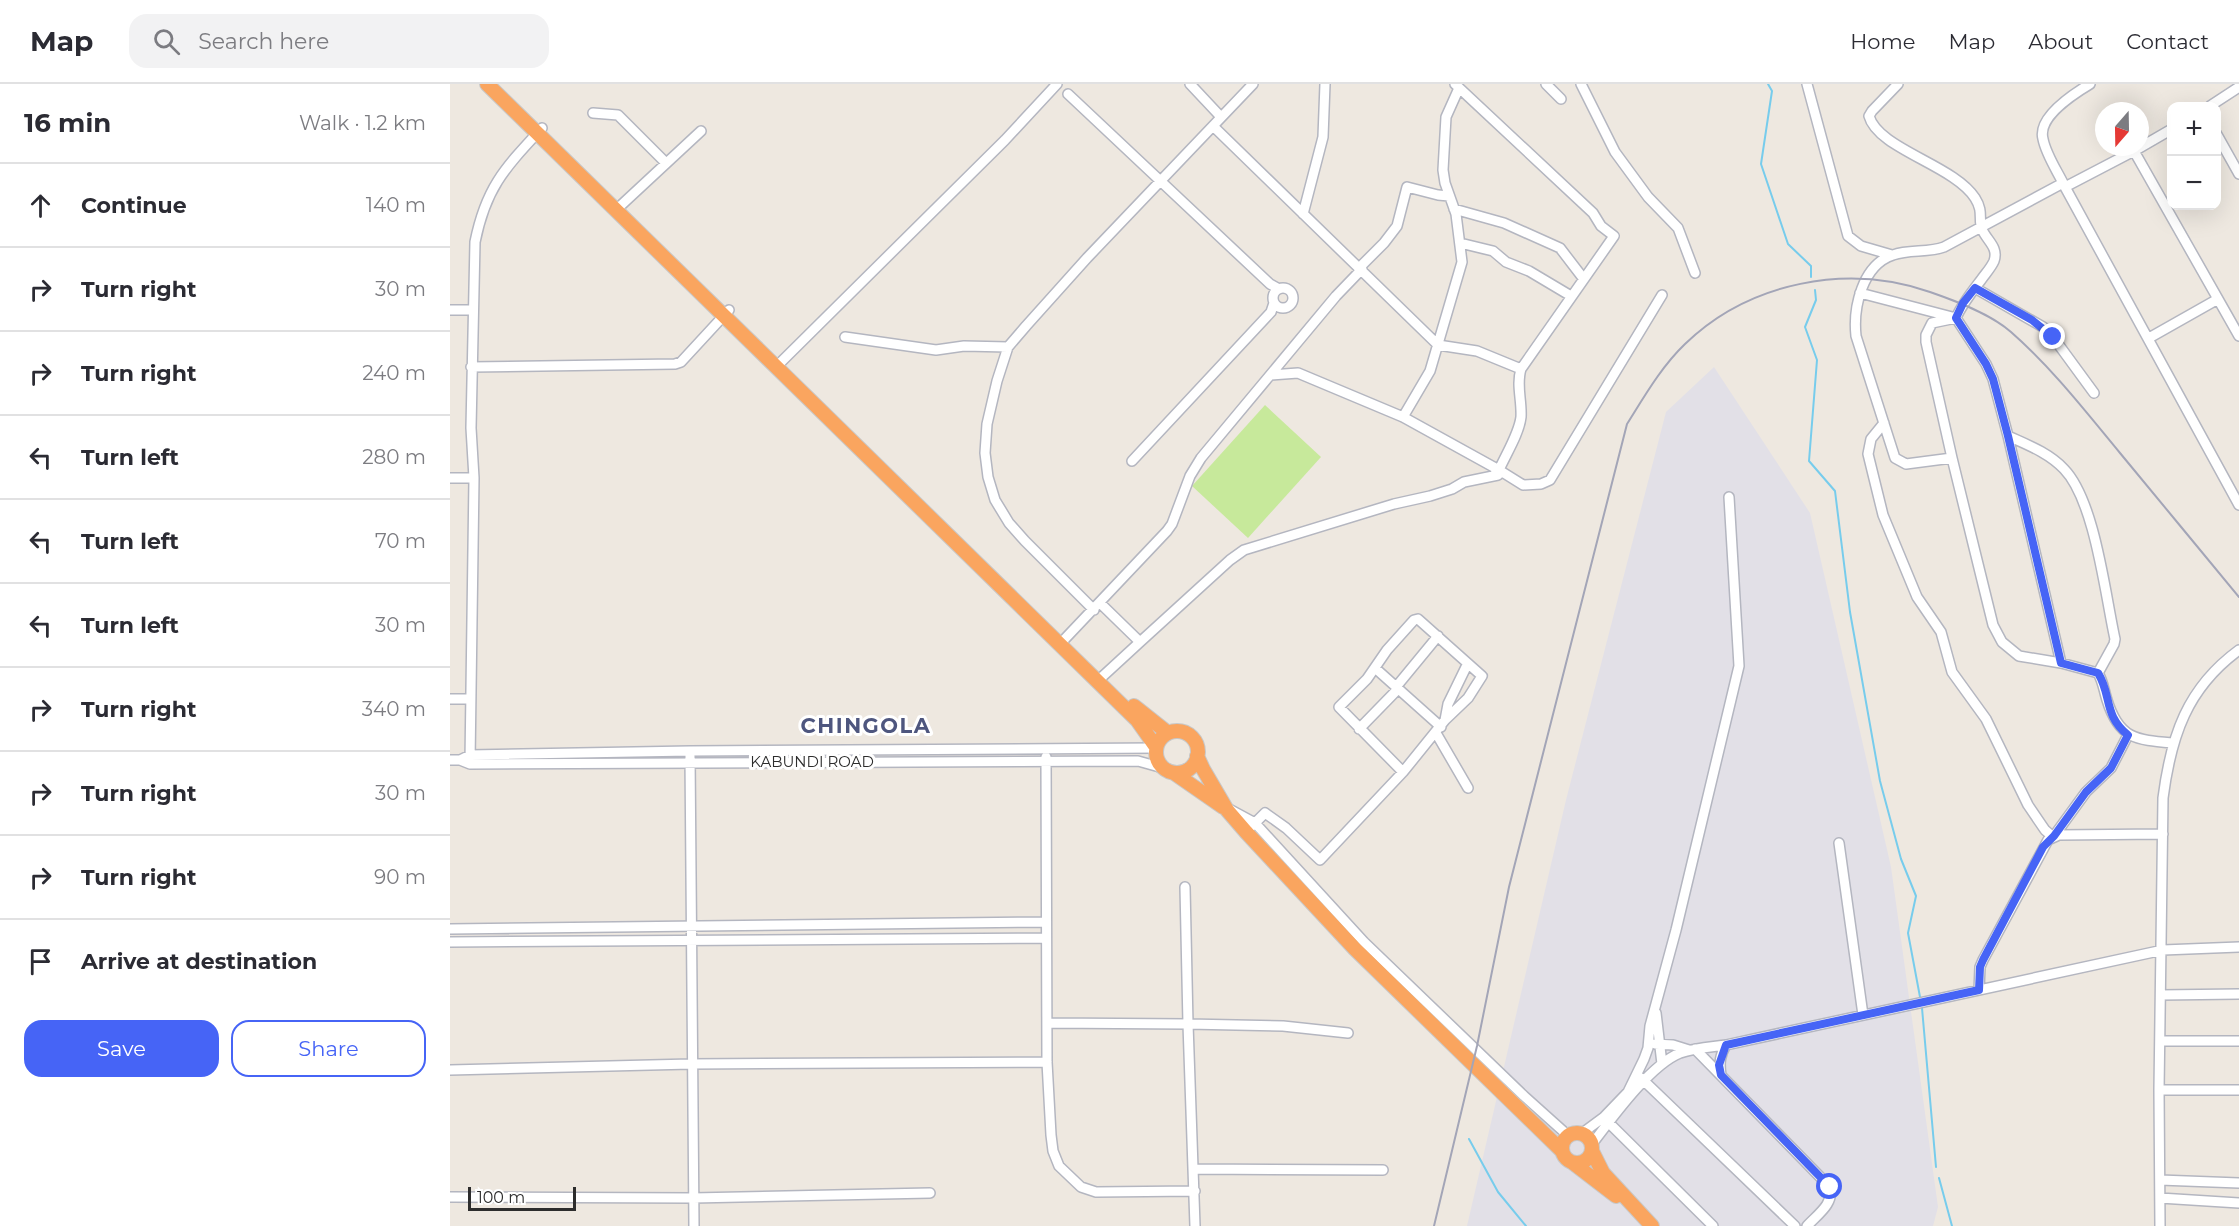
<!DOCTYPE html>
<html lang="en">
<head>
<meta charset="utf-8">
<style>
  body { margin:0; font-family:Montserrat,sans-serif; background:#f2f2f3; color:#2b2b33 }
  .controls { position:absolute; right:18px; top:18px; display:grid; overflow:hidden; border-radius:12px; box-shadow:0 6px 24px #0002 }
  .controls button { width:54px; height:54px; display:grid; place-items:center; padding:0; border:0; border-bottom:2px solid #e1e1e2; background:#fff; color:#2b2b33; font:30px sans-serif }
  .compass { position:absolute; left:1645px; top:18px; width:54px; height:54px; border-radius:50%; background:#fff; box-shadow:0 6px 24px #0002; rotate:200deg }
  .scale { position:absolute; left:18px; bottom:15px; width:108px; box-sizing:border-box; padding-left:6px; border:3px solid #2d2d2d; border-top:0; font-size:16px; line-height:21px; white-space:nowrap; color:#2d2d2d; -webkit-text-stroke:4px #fff; paint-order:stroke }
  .stop { position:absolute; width:18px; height:18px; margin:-14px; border:4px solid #4664f6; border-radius:50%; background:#fff }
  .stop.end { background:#4664f6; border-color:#fff; box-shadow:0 2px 6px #0008 }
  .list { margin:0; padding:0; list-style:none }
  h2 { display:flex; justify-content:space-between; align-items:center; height:78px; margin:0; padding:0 24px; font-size:26px }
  h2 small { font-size:20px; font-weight:400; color:#7c7c81 }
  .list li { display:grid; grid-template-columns:39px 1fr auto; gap:18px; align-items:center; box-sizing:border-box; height:84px; padding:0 24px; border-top:2px solid #e1e1e2 }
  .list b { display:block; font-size:22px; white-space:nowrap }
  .list em { font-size:20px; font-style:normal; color:#7c7c81 }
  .actions { display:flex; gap:12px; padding:18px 24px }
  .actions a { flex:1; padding:14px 0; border:2px solid #4664f6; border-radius:18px; text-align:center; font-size:21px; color:#4664f6 }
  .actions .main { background:#4664f6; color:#fff }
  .icon { flex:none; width:33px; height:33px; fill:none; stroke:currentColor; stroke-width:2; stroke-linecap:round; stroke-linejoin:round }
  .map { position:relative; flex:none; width:1789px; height:1142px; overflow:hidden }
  header { display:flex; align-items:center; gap:36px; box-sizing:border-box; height:84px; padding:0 30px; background:#fff; border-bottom:2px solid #e1e1e2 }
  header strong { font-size:28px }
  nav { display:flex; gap:33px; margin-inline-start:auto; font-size:21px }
  .search { width:420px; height:54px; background:#f2f2f3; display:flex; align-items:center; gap:15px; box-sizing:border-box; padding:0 21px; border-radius:18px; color:#7c7c81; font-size:22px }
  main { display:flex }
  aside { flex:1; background:#fff }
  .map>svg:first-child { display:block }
  .industrial { fill:#e2e0e7 }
  .pitch { fill:#c7e99b }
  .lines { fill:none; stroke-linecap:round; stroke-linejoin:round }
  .stream { stroke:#77ccec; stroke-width:2 }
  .minor-casing { stroke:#b4b6c0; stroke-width:12 }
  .highway-casing { stroke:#c8c8c8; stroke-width:16 }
  .minor { stroke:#fff; stroke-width:9 }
  .highway { stroke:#faa55f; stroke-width:14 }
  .rail { stroke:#a3a5b7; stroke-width:2 }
  .route { stroke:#4664f6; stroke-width:8 }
  .labels { text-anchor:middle; stroke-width:6; stroke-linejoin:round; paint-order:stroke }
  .street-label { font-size:15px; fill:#2d2d2d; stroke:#fff }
  .district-label { font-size:21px; font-weight:bold; letter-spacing:1.5px; fill:#4e567e; stroke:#fff }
</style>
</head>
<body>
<header>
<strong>Map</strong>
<div class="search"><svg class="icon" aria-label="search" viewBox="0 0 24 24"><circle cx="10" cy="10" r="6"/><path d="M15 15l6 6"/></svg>Search here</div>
<nav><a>Home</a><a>Map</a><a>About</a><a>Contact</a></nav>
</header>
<main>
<aside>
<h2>16 min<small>Walk · 1.2 km</small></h2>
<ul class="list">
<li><svg class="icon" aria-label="ahead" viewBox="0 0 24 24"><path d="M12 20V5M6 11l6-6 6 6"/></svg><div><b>Continue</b></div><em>140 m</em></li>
<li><svg class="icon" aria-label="right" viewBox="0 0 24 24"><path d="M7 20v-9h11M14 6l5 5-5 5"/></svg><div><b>Turn right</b></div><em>30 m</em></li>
<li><svg class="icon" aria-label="right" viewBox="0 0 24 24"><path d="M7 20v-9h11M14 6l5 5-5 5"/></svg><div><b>Turn right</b></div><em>240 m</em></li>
<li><svg class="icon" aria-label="left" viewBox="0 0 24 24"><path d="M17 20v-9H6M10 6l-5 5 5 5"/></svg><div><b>Turn left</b></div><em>280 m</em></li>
<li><svg class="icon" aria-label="left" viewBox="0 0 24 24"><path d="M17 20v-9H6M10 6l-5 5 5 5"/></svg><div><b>Turn left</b></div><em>70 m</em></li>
<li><svg class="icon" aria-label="left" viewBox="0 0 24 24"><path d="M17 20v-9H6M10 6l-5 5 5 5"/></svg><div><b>Turn left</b></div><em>30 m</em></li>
<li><svg class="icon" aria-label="right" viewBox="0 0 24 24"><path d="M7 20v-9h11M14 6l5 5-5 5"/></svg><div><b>Turn right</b></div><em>340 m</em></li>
<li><svg class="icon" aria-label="right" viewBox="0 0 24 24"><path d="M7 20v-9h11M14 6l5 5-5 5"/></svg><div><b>Turn right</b></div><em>30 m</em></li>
<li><svg class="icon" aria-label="right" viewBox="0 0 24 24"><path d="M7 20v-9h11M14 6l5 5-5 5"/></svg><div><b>Turn right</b></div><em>90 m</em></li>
<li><svg class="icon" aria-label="arrive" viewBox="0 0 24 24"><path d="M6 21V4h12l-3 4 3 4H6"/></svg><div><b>Arrive at destination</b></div></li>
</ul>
<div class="actions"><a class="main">Save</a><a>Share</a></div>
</aside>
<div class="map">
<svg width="1789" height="1142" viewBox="0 0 1789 1142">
  <rect width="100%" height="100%" fill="#eee8e0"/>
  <path class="industrial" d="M1264,283L1360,429L1441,783L1488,1123L1483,1142H1017L1116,716L1216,328Z"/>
  <path class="pitch" d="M815,321L871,373L798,454L742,402Z"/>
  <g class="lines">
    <path class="stream" d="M1318,0L1322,7L1311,80L1338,160L1361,182V193
      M1365,206L1366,216L1355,243L1367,276L1359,377L1385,407L1400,528L1430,697L1451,775L1466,812L1458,849L1470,913
      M1472,924L1486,1083
      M1019,1055L1048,1108L1076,1142
      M1489,1094L1502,1142"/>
    <defs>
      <path id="minor" d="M740,0L771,33
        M1005,0L1143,129L1151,142L1164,152L1071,285C1066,301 1072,316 1071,333C1069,350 1056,370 1049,386L1044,391
        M1096,0L1111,15
        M1131,0L1165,68L1198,113L1228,144L1245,189
        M1357,0L1398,152L1411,162L1442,171
        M1448,0L1422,27L1419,32C1428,65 1504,81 1525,114C1534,128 1528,135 1532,145C1536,156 1549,163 1544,177C1541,184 1535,190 1531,196C1521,209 1512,220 1506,234
        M1640,0C1625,9 1587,33 1593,55C1596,71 1608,88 1615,103L1789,421
        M618,10L820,200L829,205
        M1760,22L1789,3
        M143,29L168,31L216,79
        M763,42L988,261L1027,267L1071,285
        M1722,45L1684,67L1789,252
        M1766,49L1789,90
        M1615,103L1684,67
        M167,125L251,47
        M1004,125L1054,139L1110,164L1133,194
        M853,130L873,53L875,0
        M1010,159L1043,167L1056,178L1079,187L1121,212
        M910,183L934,159L947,142L957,103L988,111L999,112
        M823 214a10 10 0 1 1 20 0a10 10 0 1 1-20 0Z
        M1525,204L1593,243L1603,253L1644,309
        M1410,209L1506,234L1536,280L1543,295L1558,352C1578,361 1599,369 1614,385C1645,417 1655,510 1665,555L1664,560L1648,589
        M0,226H22
        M1506,234L1482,239L1476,251V258L1502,374L1543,541L1552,558L1569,572L1611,579L1648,589C1653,597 1654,607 1657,616C1669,655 1686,656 1723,659
        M395,253L486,266L514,262L558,263
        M1699,254L1768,215
        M21,283L225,280L231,278L279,226
        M326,283L555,56L607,0
        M821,291L848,289L953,333L1049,386L1073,401L1091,400L1100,396L1212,211
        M953,333L980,287L1012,178L1006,130L995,99L993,86L996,33L1009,4
        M1434,339L1421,355L1418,370L1433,431L1467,513L1491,548L1502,588L1536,635L1578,721L1595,746L1603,753
        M1558,352L1611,579
        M1502,374L1456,380L1445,374L1406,252C1403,224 1412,181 1443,171C1459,165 1478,169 1494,163L1613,99
        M682,377L821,228L824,219
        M0,394H24
        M650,519L690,558L780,476L794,466L944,420L980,412L1002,405L1014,398L1048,391
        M644,526L575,457L559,439L545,416L538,393L535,369L537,340L547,297L558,263L576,242L637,174L803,0
        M610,560L717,447L722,440L740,392L751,374L886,212L912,185
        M925,584L991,643
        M653,592L690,558
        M946,603L988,552
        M0,615H20
        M995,636L998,620L1017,581
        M909,645L948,605
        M986,649L1018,704
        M240,672L244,1142
        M596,673L597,978L601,1051L603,1067L609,1082L631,1103L646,1108L745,1107
        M0,676H10L20,680L688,677L713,684
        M10,676L20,671L240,667L706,664
        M20,677L24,394L21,344L25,158C36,103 55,84 92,44
        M779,725L805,739L914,858L1074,1012L1113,1047
        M789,739L802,742L815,729L836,744L870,776L953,688L995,636L1018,614L1032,592L968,535L964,536L937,566L917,595L889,623L953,688
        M1604,752L1636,708L1661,684L1678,651
        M1389,759L1413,931
        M735,803L738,940L833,942L898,949
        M0,845L596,838
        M0,858L596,854
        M1529,906L1530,883L1533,876L1598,756L1609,751L1713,750
        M1711,911L1789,910
        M1206,929L1212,980
        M597,939L738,940L745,1142
        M1710,957H1789
        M1205,960L1223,961L1239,966
        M1245,965L1380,1103C1384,1120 1368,1130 1357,1142
        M0,986L241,980L597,978
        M1271,991C1269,979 1270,971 1276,961
        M1191,994L1345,1142
        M1709,1006H1789
        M1156,1036L1263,1142
        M1131,1050L1154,1033L1178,1008L1194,975L1198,964L1200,942L1226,846L1289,582L1279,413
        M1142,1060C1162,1034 1200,981 1230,969C1244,964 1261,963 1276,961L1713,866L1789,863
        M744,1085L933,1086
        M1710,1096L1789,1099
        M0,1113L243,1114L480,1109
        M1710,1114L1789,1119
        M1710,1142L1709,1006L1713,714C1721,652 1737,604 1789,566"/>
      <path id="highway" d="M37,0L687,636L706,663
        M684,622L718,649
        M706 668a21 21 0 1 1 42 0a21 21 0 1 1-42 0Z
        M747,672L753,685L777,726L796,748L905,865L1112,1067
        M724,689L773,723
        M1112 1064a15 15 0 1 1 30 0a15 15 0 1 1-30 0Z
        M1142,1067L1153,1089L1202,1142
        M1123,1079L1166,1112"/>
    </defs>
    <use href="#minor" class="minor-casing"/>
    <use href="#highway" class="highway-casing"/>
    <use href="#minor" class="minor"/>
    <use href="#highway" class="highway"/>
    <path class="rail" d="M984,1142L1027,962L1059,803L1177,340C1194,313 1211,283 1235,260C1299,198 1397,179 1480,208C1506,217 1541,230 1561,248C1602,284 1636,328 1670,369C1710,417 1749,465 1789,513"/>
  </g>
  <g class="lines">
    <path class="route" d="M1380,1103L1271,991L1269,981L1276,961L1529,906L1530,883L1533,876L1593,763L1604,752L1636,708L1661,684L1678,651C1653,631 1662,611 1648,589L1611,579L1558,352L1543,295L1536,280L1506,234L1513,219L1525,204L1582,236L1603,253"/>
  </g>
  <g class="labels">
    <g class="street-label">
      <text x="362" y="683">KABUNDI ROAD</text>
    </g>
    <g class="district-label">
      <text x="416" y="649">CHINGOLA</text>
    </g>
  </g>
</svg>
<div class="controls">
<button>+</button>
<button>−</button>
</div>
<svg class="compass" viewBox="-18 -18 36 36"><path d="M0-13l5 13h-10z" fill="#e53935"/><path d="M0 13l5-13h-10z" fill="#7c7c81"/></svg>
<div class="scale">100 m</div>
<div class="stop" style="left:1380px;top:1103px"></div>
<div class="stop end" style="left:1603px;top:253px"></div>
</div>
</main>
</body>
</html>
